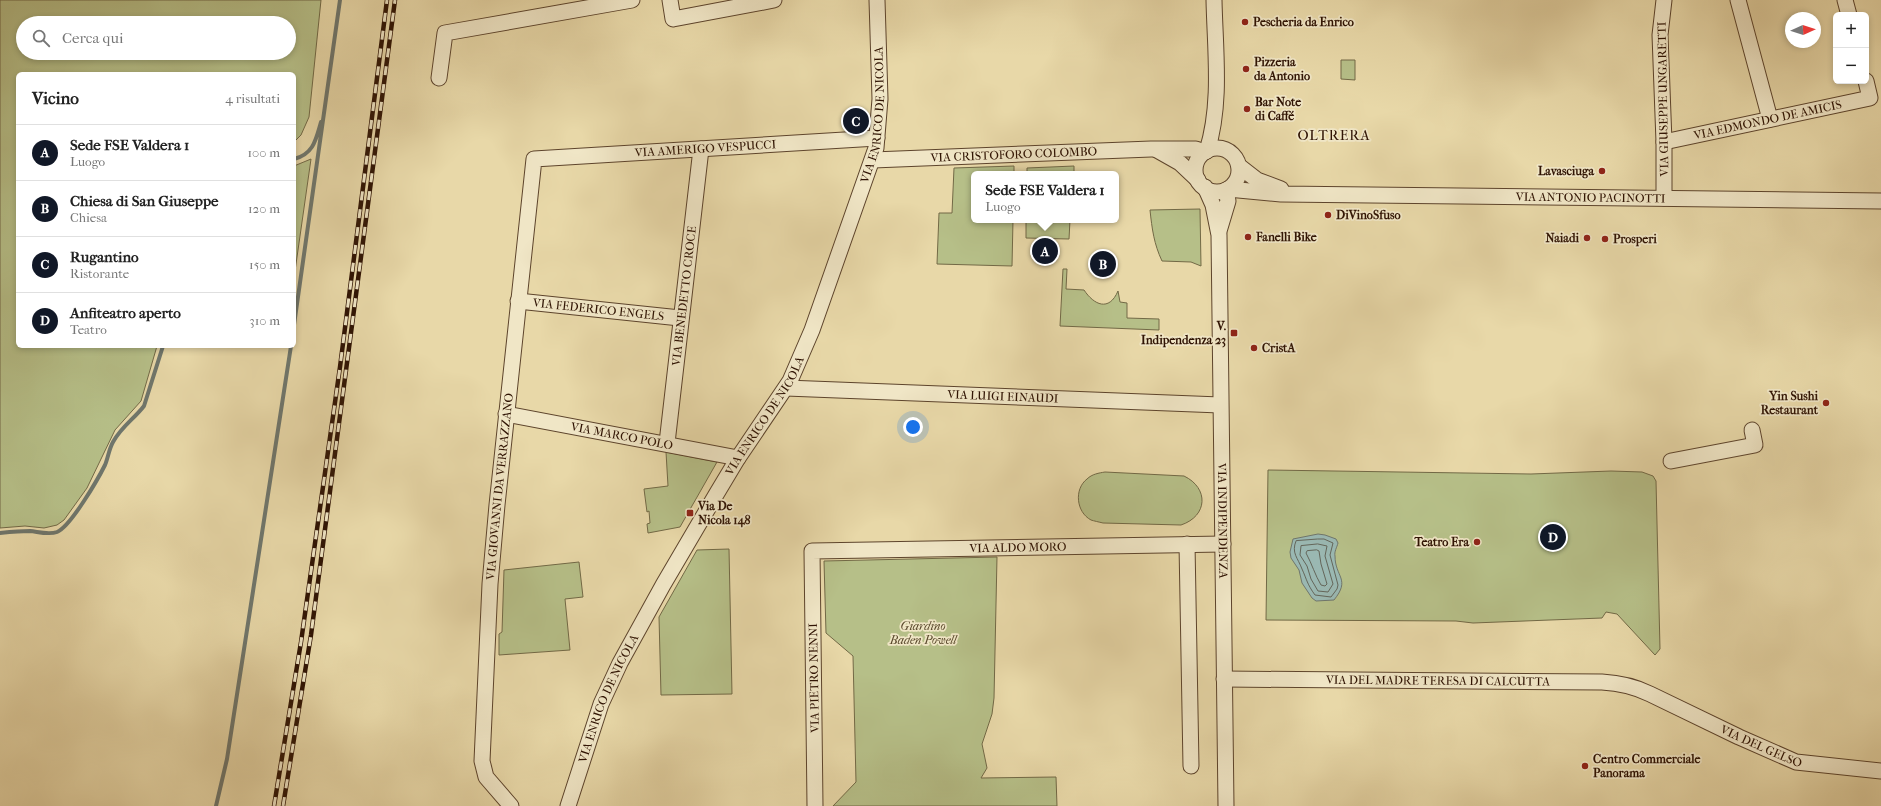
<!DOCTYPE html>
<html lang="it">
<head>
<meta charset="utf-8">
<style>
  body { margin:0; font-family:"IM FELL French Canon",serif; background:#f6f6f6; color:#222 }
  .controls { position:absolute; right:12px; top:12px; display:grid; overflow:hidden; border-radius:6px; box-shadow:0 2px 6px #0003 }
  .controls button { width:36px; height:36px; display:grid; place-items:center; padding:0; border:0; border-bottom:1px solid #e0e0e0; background:#fff; color:#222; font:20px sans-serif }
  .compass { position:absolute; left:1785px; top:12px; width:36px; height:36px; border-radius:50%; background:#fff; box-shadow:0 2px 6px #0003; rotate:87deg }
  .you { position:absolute; left:913px; top:427px; width:14px; height:14px; margin:-10px; border:3px solid #fff; border-radius:50%; background:#1a73e8; box-shadow:0 0 0 6px #1a73e833 }
  .badge { display:grid; place-items:center; width:26px; height:26px; border-radius:50%; background:#111827; color:#fff; font-size:13px; font-weight:700 }
  .pin { position:absolute; translate:-50% -50%; border:2px solid #fff; box-shadow:0 1px 4px #0006 }
  .popup { position:absolute; left:971px; top:171px; width:148px; height:52px; box-sizing:border-box; display:grid; place-content:center; border-radius:6px; background:#fff; filter:drop-shadow(0 1px 3px #0005); font-size:13px; white-space:nowrap; color:#767676 }
  .popup b { font-size:15px; color:#222 }
  .popup::after { content:''; position:absolute; left:50%; top:100%; margin-left:-8px; border:8px solid transparent; border-top-color:#fff }
  .list { margin:0; padding:0; list-style:none }
  h2 { display:flex; justify-content:space-between; align-items:center; height:52px; margin:0; padding:0 16px; font-size:17px }
  h2 small { font-size:13px; font-weight:400; color:#767676 }
  .list li { display:grid; grid-template-columns:26px 1fr auto; gap:12px; align-items:center; box-sizing:border-box; height:56px; padding:0 16px; border-top:1px solid #e0e0e0 }
  .list b { display:block; font-size:15px; white-space:nowrap }
  .list p { margin:0; font-size:13px; white-space:nowrap; color:#767676 }
  .list em { font-size:13px; font-style:normal; color:#767676 }
  .icon { flex:none; width:22px; height:22px; fill:none; stroke:currentColor; stroke-width:2; stroke-linecap:round; stroke-linejoin:round }
  .map { position:relative; flex:none; width:1881px; height:806px; overflow:hidden }
  .search { position:absolute; background:#fff; box-shadow:0 2px 6px #0003; left:16px; top:16px; width:280px; height:44px; display:flex; align-items:center; gap:10px; box-sizing:border-box; padding:0 14px; border-radius:22px; color:#767676; font-size:15px }
  .panel { position:absolute; background:#fff; box-shadow:0 2px 6px #0003; left:16px; top:72px; width:280px; height:276px; border-radius:6px }
  .map>svg:first-child { display:block }
  .green { fill:#b6bf88; stroke:#726946; fill-rule:evenodd }
  .water { fill:#9ab8b2; stroke:#6f766c }
  .lines { fill:none; stroke-linecap:round; stroke-linejoin:round }
  .shore { stroke:#64665a; stroke-width:1 }
  .stream { stroke:#6f766c; stroke-width:4 }
  .minor-casing { stroke:#5d442c; stroke-width:17 }
  .minor { stroke:#f0e6c6; stroke-width:15 }
  .rail-casing { stroke:#2f1303; stroke-width:4.5 }
  .rail { stroke:#f0e6c6; stroke-width:3; stroke-dasharray:9; stroke-linecap:butt }
  .poi-dot { fill:#8f2418; stroke:#f0e6c6; stroke-width:1.5 }
  .labels { text-anchor:middle; stroke-width:3.5; stroke-linejoin:round; paint-order:stroke }
  .poi-label { font-size:12px; font-weight:bold; fill:#2f1303; stroke:#f0e6c6; text-anchor:start }
  .street-label { font-size:12px; fill:#2f1303; stroke:#f0e6c6 }
  .park-label { font-size:12px; font-style:italic; fill:#58472b; stroke:#f0e6c6 }
  .quarter-label { font-size:14px; letter-spacing:1px; fill:#2f1303; stroke:#f0e6c6 }
</style>
</head>
<body>
<div class="map">
<svg width="1881" height="806" viewBox="0 0 1881 806">
  <rect width="100%" height="100%" fill="#e8d8a8"/>
  <filter id="stains"><feTurbulence type="fractalNoise" baseFrequency=".005" numOctaves="4"/><feColorMatrix values="0 0 0 0 .2 0 0 0 0 .09 0 0 0 0 .02 0 0 0 .5 -.17"/></filter>
  <radialGradient id="worn" r=".72"><stop offset=".6" stop-color="#630" stop-opacity="0"/><stop offset="1" stop-color="#630" stop-opacity=".3"/></radialGradient>
  <path class="green" d="M0,0H321L309,117L301,135L294,142V74H18V346H157L141,401L115,430L87,488L64,520L57,525L44,528L25,526L0,528ZM23,23H289V53H23Z
    M1341,60H1355V80L1341,79Z
    M311,159L294,278V166Z
    M1014,166V174H974V220H1013L1012,266L937,264L939,213H952L954,168Z
    M1074,166V174H1027V168Z
    M1200,209L1201,266L1191,262L1162,261C1154,244 1152,229 1150,210Z
    M1026,220H1070L1069,239L1026,238Z
    M1063,269H1067L1066,289L1084,290C1094,305 1109,312 1118,291L1120,302L1127,303V318L1159,319V330L1060,326Z
    M666,452L717,462L680,527L648,533L647,524L650,523L649,511L647,512L644,489L668,486Z
    M1268,470L1531,474L1611,471L1642,472L1653,476L1656,481L1660,649L1655,655L1617,614L1606,612L1602,618L1473,623L1456,621L1266,620Z
    M1105,472L1184,476C1209,488 1208,516 1181,525L1103,523C1099,522 1094,521 1091,520C1076,512 1074,489 1087,479C1092,474 1099,473 1105,472Z
    M729,549L732,694L661,695L659,617L697,550Z
    M997,557L994,698L992,714L982,744L987,768L981,778L1056,777L1057,806H833L856,782L853,656L826,633L824,561Z
    M579,562L583,597L565,599L570,650L499,655V634L502,632L504,570Z"/>
  <path class="water" d="M1318,534L1325,535L1336,539L1338,543C1337,547 1334,552 1335,556C1335,577 1351,579 1334,600L1316,601L1312,598L1302,583L1299,570L1291,558L1290,552L1293,539Z"/>
  <g class="lines">
    <path class="shore" d="M1318,539H1324L1333,543L1330,555L1338,585L1337,589L1331,597L1315,595C1307,584 1307,580 1302,569C1298,558 1291,553 1296,541Z
      M1318,544L1327,546L1325,556L1333,584L1328,592L1318,591L1311,579L1307,566L1300,555L1301,546Z
      M1317,550L1319,551L1321,564L1327,584L1325,586L1321,585C1315,575 1312,564 1306,553L1307,551Z"/>
    <path class="stream" d="M294,159C314,154 316,139 321,122
      M294,325L340,0
      M0,533C10,532 20,531 30,531C39,532 49,535 57,532C71,526 98,479 105,465C108,458 109,449 113,442C122,426 134,419 144,406L163,346
      M216,806L227,759L291,346"/>
    <defs>
      <g id="minor">
        <path d="M670,0L673,19L774,0"/>
        <path d="M1738,0L1770,119"/>
        <path d="M1845,0L1849,15"/>
        <path d="M439,78L445,33L632,0"/>
        <path id="s1" d="M1664,142L1870,98L1866,81"/>
        <circle cx="1217" cy="170" r="22"/>
        <path d="M1157,150L1180,163L1198,180"/>
        <path d="M1207,151C1222,103 1215,50 1214,0"/>
        <path id="s2" d="M873,160L1151,149H1196L1205,152"/>
        <path d="M1239,166L1257,180L1281,189"/>
        <path id="s3" d="M1205,187L1213,205L1219,235L1226,806"/>
        <path id="s4" d="M1228,189L1281,194L1881,201"/>
        <path d="M1664,198V142L1660,35L1664,0"/>
        <path d="M1219,231L1228,201L1226,190"/>
        <path id="s5" d="M518,301L680,318"/>
        <path id="s6" d="M786,388L1220,405"/>
        <path id="s7" d="M506,414L738,458"/>
        <path id="s8" d="M667,443L701,149"/>
        <path d="M1671,461L1755,445L1752,430"/>
        <path d="M1187,544L1191,766"/>
        <path id="s9" d="M1224,679L1602,682C1620,683 1634,686 1650,694L1739,737L1796,762L1881,771"/>
        <path id="s10" d="M511,806L486,777L482,761L490,584L497,505L534,159L877,138"/>
        <path id="s11" d="M568,806L601,704L620,663L663,585L717,493L738,458L790,381L812,330L876,148L880,99L877,0"/>
        <path id="s12" d="M815,806L812,551L1223,544"/>
      </g>
    </defs>
    <use href="#minor" class="minor-casing"/>
    <use href="#minor" class="minor"/>
    <defs>
      <path id="rail" d="M274,806L301,642L340,367L387,0
        M283,806L311,635L395,0"/>
    </defs>
    <use href="#rail" class="rail-casing"/>
    <use href="#rail" class="rail"/>
  </g>
  <g class="poi-dot">
    <circle cx="1245" cy="22" r="4"/>
    <circle cx="1246" cy="69" r="4"/>
    <circle cx="1247" cy="109" r="4"/>
    <circle cx="1602" cy="171" r="4"/>
    <circle cx="1328" cy="215" r="4"/>
    <circle cx="1248" cy="237" r="4"/>
    <circle cx="1587" cy="238" r="4"/>
    <circle cx="1605" cy="239" r="4"/>
    <rect x="1230" y="329" width="8" height="8" rx="2"/>
    <circle cx="1254" cy="348" r="4"/>
    <circle cx="1826" cy="403" r="4"/>
    <rect x="686" y="509" width="8" height="8" rx="2"/>
    <circle cx="1477" cy="542" r="4"/>
    <circle cx="1585" cy="766" r="4"/>
  </g>
  <g class="labels">
    <g class="poi-label">
      <text x="1253" y="26">Pescheria da Enrico</text>
      <text x="1254" y="66">Pizzeria<tspan x="1254" dy="14">da Antonio</tspan></text>
      <text x="1255" y="106">Bar Note<tspan x="1255" dy="14">di Caffé</tspan></text>
      <text x="1594" y="175" text-anchor="end">Lavasciuga</text>
      <text x="1336" y="219">DiVinoSfuso</text>
      <text x="1256" y="241">Fanelli Bike</text>
      <text x="1579" y="242" text-anchor="end">Naiadi</text>
      <text x="1613" y="243">Prosperi</text>
      <text x="1226" y="330" text-anchor="end">V.<tspan x="1226" dy="14">Indipendenza 23</tspan></text>
      <text x="1262" y="352">CristA</text>
      <text x="1818" y="400" text-anchor="end">Yin Sushi<tspan x="1818" dy="14">Restaurant</tspan></text>
      <text x="698" y="510">Via De<tspan x="698" dy="14">Nicola 148</tspan></text>
      <text x="1469" y="546" text-anchor="end">Teatro Era</text>
      <text x="1593" y="763">Centro Commerciale<tspan x="1593" dy="14">Panorama</tspan></text>
    </g>
    <g class="street-label">
      <text transform="translate(1663 99) rotate(-91)" y="4">VIA GIUSEPPE UNGARETTI</text>
      <text dy="4" stroke="none"><textPath href="#s11" startOffset="763">VIA ENRICO DE NICOLA</textPath></text>
      <text dy="4" stroke="none"><textPath href="#s1" startOffset="106">VIA EDMONDO DE AMICIS</textPath></text>
      <text dy="4" stroke="none"><textPath href="#s10" startOffset="831">VIA AMERIGO VESPUCCI</textPath></text>
      <text dy="4" stroke="none"><textPath href="#s2" startOffset="141">VIA CRISTOFORO COLOMBO</textPath></text>
      <text dy="4" stroke="none"><textPath href="#s4" startOffset="363">VIA ANTONIO PACINOTTI</textPath></text>
      <text dy="4" stroke="none"><textPath href="#s8" startOffset="148">VIA BENEDETTO CROCE</textPath></text>
      <text dy="4" stroke="none"><textPath href="#s5" startOffset="81">VIA FEDERICO ENGELS</textPath></text>
      <text dy="4" stroke="none"><textPath href="#s6" startOffset="217">VIA LUIGI EINAUDI</textPath></text>
      <text dy="4" stroke="none"><textPath href="#s11" startOffset="439">VIA ENRICO DE NICOLA</textPath></text>
      <text dy="4" stroke="none"><textPath href="#s7" startOffset="118">VIA MARCO POLO</textPath></text>
      <text dy="4" stroke="none"><textPath href="#s10" startOffset="330">VIA GIOVANNI DA VERRAZZANO</textPath></text>
      <text dy="4" stroke="none"><textPath href="#s3" startOffset="336">VIA INDIPENDENZA</textPath></text>
      <text dy="4" stroke="none"><textPath href="#s12" startOffset="461">VIA ALDO MORO</textPath></text>
      <text transform="translate(814 678) rotate(-91)" y="4">VIA PIETRO NENNI</text>
      <text dy="4" stroke="none"><textPath href="#s9" startOffset="214">VIA DEL MADRE TERESA DI CALCUTTA</textPath></text>
      <text dy="4" stroke="none"><textPath href="#s11" startOffset="115">VIA ENRICO DE NICOLA</textPath></text>
      <text dy="4" stroke="none"><textPath href="#s9" startOffset="551">VIA DEL GELSO</textPath></text>
    </g>
    <g class="park-label">
      <text x="923" y="630">Giardino<tspan x="923" dy="14">Baden Powell</tspan></text>
    </g>
    <g class="quarter-label">
      <text x="1334" y="140">OLTRERA</text>
    </g>
  </g>
  <rect width="100%" height="100%" filter="url(#stains)"/>
  <rect width="100%" height="100%" fill="url(#worn)"/>
</svg>
<div class="controls">
<button>+</button>
<button>−</button>
</div>
<svg class="compass" viewBox="-18 -18 36 36"><path d="M0-13l5 13h-10z" fill="#e53935"/><path d="M0 13l5-13h-10z" fill="#767676"/></svg>
<div class="you"></div>
<div class="pin badge" style="left:1045px;top:251px">A</div>
<div class="popup"><b>Sede FSE Valdera 1</b>Luogo</div>
<div class="pin badge" style="left:1103px;top:264px">B</div>
<div class="pin badge" style="left:856px;top:121px">C</div>
<div class="pin badge" style="left:1553px;top:537px">D</div>
<div class="search"><svg class="icon" aria-label="search" viewBox="0 0 24 24"><circle cx="10" cy="10" r="6"/><path d="M15 15l6 6"/></svg>Cerca qui</div>
<section class="panel">
<h2>Vicino<small>4 risultati</small></h2>
<ul class="list">
<li><span class="badge">A</span><div><b>Sede FSE Valdera 1</b><p>Luogo</p></div><em>100 m</em></li>
<li><span class="badge">B</span><div><b>Chiesa di San Giuseppe</b><p>Chiesa</p></div><em>120 m</em></li>
<li><span class="badge">C</span><div><b>Rugantino</b><p>Ristorante</p></div><em>150 m</em></li>
<li><span class="badge">D</span><div><b>Anfiteatro aperto</b><p>Teatro</p></div><em>310 m</em></li>
</ul>
</section>
</div>
</body>
</html>
